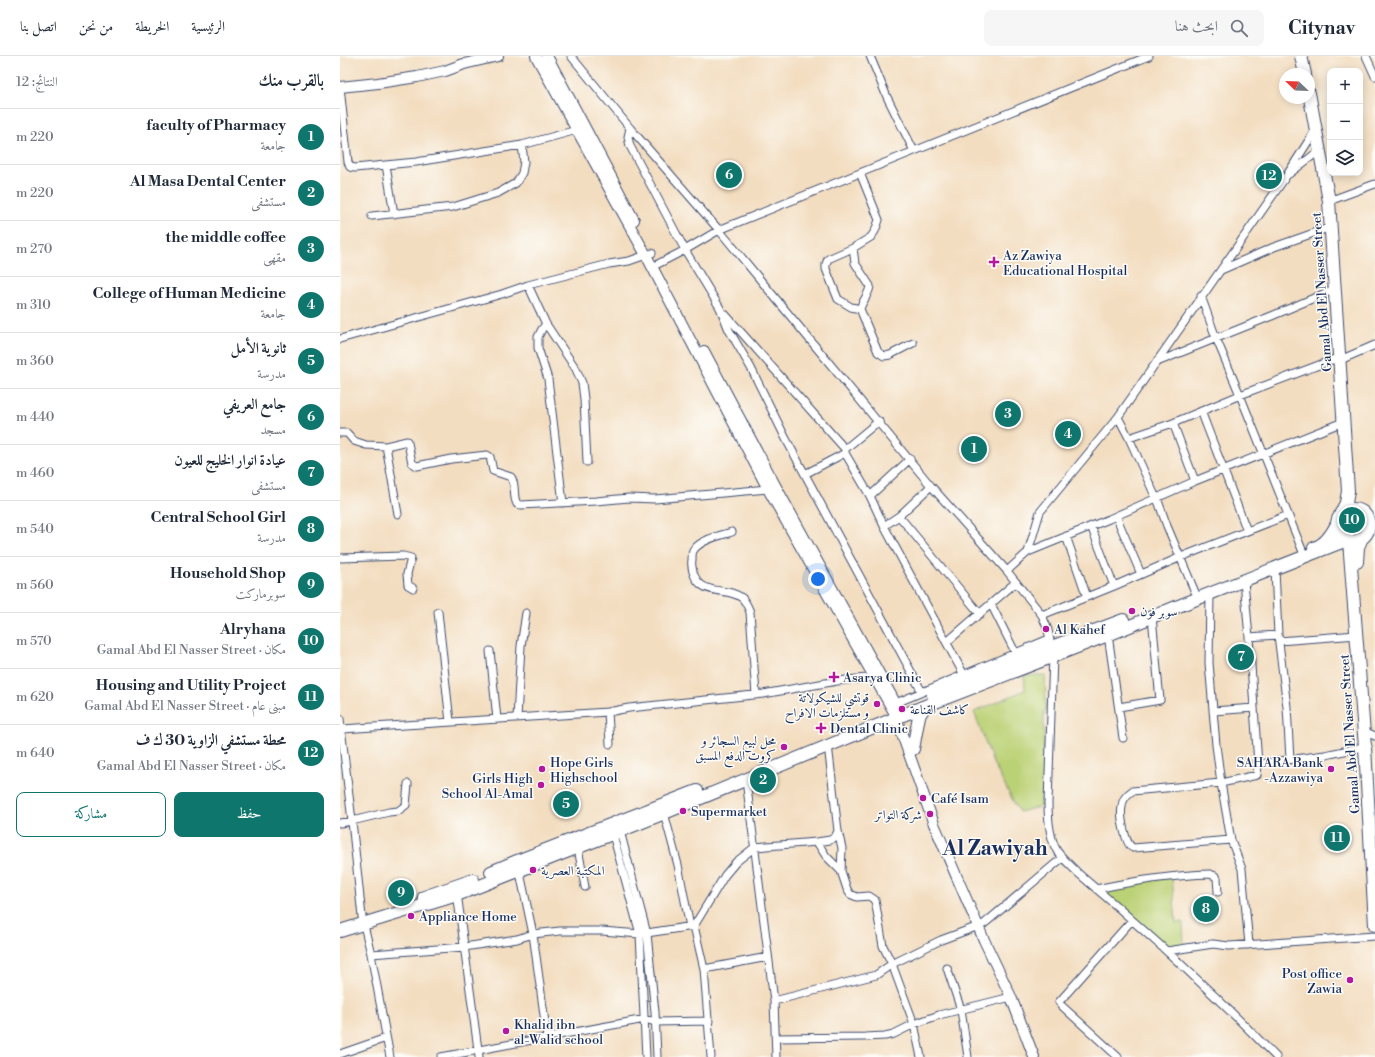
<!DOCTYPE html>
<html lang="ar">
<head>
<meta charset="utf-8">
<style>
  body { margin:0; font-family:"Libre Bodoni",Amiri,serif; background:#f6f6f7; color:#1f2937; direction:rtl }
  .controls { position:absolute; right:12px; top:12px; display:grid; overflow:hidden; border-radius:8px; box-shadow:0 2px 10px #0003 }
  .controls button { width:36px; height:36px; display:grid; place-items:center; padding:0; border:0; border-bottom:1px solid #e0e1e3; background:#fff; color:#1f2937; font:20px sans-serif }
  .compass { position:absolute; left:939px; top:12px; width:36px; height:36px; border-radius:50%; background:#fff; box-shadow:0 2px 10px #0003; rotate:293deg }
  .you { position:absolute; left:478px; top:523px; width:14px; height:14px; margin:-10px; border:3px solid #fff; border-radius:50%; background:#1a73e8; box-shadow:0 0 0 6px #1a73e833 }
  .badge { display:grid; place-items:center; width:26px; height:26px; border-radius:50%; background:#0f766e; color:#fff; font-size:13px; font-weight:700 }
  .pin { position:absolute; translate:-50% -50%; border:2px solid #fff; box-shadow:0 1px 4px #0006 }
  .list { margin:0; padding:0; list-style:none }
  h2 { display:flex; justify-content:space-between; align-items:center; height:52px; margin:0; padding:0 16px; font-size:17px }
  h2 small { font-size:13px; font-weight:400; color:#747a83 }
  .list li { display:grid; grid-template-columns:26px 1fr auto; gap:12px; align-items:center; box-sizing:border-box; height:56px; padding:0 16px; border-top:1px solid #e0e1e3 }
  .list b { display:block; font-size:15px; white-space:nowrap }
  .list p { margin:0; font-size:13px; white-space:nowrap; color:#747a83 }
  .list em { font-size:13px; font-style:normal; color:#747a83 }
  .actions { display:flex; gap:8px; padding:12px 16px }
  .actions a { flex:1; padding:9px 0; border:1px solid #0f766e; border-radius:8px; text-align:center; font-size:14px; color:#0f766e }
  .actions .main { background:#0f766e; color:#fff }
  .icon { flex:none; width:22px; height:22px; fill:none; stroke:currentColor; stroke-width:2; stroke-linecap:round; stroke-linejoin:round }
  .map { position:relative; flex:none; width:1035px; height:1001px; overflow:hidden; direction:ltr }
  header { display:flex; align-items:center; gap:24px; box-sizing:border-box; height:56px; padding:0 20px; background:#fff; border-bottom:1px solid #e0e1e3 }
  header strong { font-size:19px }
  nav { display:flex; gap:22px; margin-inline-start:auto; font-size:14px }
  .search { width:280px; height:36px; background:#f6f6f7; display:flex; align-items:center; gap:10px; box-sizing:border-box; padding:0 14px; border-radius:8px; color:#747a83; font-size:15px }
  main { display:flex }
  aside { flex:1; background:#fff }
  .map>svg:first-child { display:block }
  .green { fill:#bbd175; stroke:#6b806a }
  .lines { fill:none; stroke-linecap:round; stroke-linejoin:round }
  .street-casing { stroke:#3b496d; stroke-width:9 }
  .secondary-casing { stroke:#3b496d; stroke-width:12 }
  .primary-casing { stroke:#3b496d; stroke-width:14 }
  .street { stroke:#fff; stroke-width:7 }
  .secondary { stroke:#fff; stroke-width:10 }
  .primary { stroke:#fff; stroke-width:12 }
  .poi-dot { fill:#b5179e; stroke:#fdfcf7; stroke-width:1.5 }
  .labels { text-anchor:middle; stroke-width:3; stroke-linejoin:round; paint-order:stroke }
  .poi-label { font-size:13px; fill:#1b2f5e; stroke:#fdfcf7; text-anchor:start }
  .street-label { font-size:13px; fill:#1b2f5e; stroke:#fdfcf7 }
  .town-label { font-size:21px; font-weight:bold; fill:#1b2f5e; stroke:#fdfcf7 }
</style>
</head>
<body>
<header>
<strong>Citynav</strong>
<div class="search"><svg class="icon" aria-label="search" viewBox="0 0 24 24"><circle cx="10" cy="10" r="6"/><path d="M15 15l6 6"/></svg>ابحث هنا</div>
<nav><a>الرئيسية</a><a>الخريطة</a><a>من نحن</a><a>اتصل بنا</a></nav>
</header>
<main>
<div class="map">
<svg width="1035" height="1001" viewBox="0 0 1035 1001">
  <rect width="100%" height="100%" fill="#fdfcf7"/>
  <filter id="ink" filterUnits="userSpaceOnUse"><feTurbulence type="fractalNoise" baseFrequency=".025" numOctaves="2"/><feDisplacementMap in="SourceGraphic" scale="8" xChannelSelector="R" yChannelSelector="G"/><feConvolveMatrix kernelMatrix="1 2 1 2 8 2 1 2 1" color-interpolation-filters="sRGB"/></filter>
  <filter id="wash" filterUnits="userSpaceOnUse"><feTurbulence type="fractalNoise" baseFrequency=".012" numOctaves="4" result="noise"/><feDisplacementMap in="SourceGraphic" scale="16" xChannelSelector="R" yChannelSelector="G"/><feGaussianBlur stdDeviation="0.9" result="paint"/><feColorMatrix in="noise" values="0 0 0 0 0 0 0 0 0 0 0 0 0 0 0 0 0 1.4 0 .05"/><feComposite in="paint" operator="in"/></filter>
  <g filter="url(#wash)">
    <rect width="100%" height="100%" fill="#f3ddc0"/>
    <path class="green" d="M684,619H705L706,654H704L703,750L679,756L654,709L634,656L685,634Z
      M832,821L836,867L843,866L844,892L827,894L756,833Z"/>
  </g>
  <g filter="url(#ink)">
    <g class="lines">
      <defs>
        <path id="street" d="M231,0L290,72L379,174L591,430L667,515L702,559L708,574L713,600L708,747C708,763 709,781 717,795C723,803 731,810 738,817C756,833 775,848 793,865C842,908 890,954 936,1001
          M530,0L547,41L574,95
          M1026,0L1035,20
          M0,31L8,106L10,111L15,112L76,106L182,89L237,74
          M290,72L288,81L290,90L345,194L380,252L389,274L411,312L446,383L582,636
          M46,109L54,158
          M520,117L539,164L535,175L531,181L513,192L515,207L530,230C529,239 522,245 520,253L538,296L544,300L550,299L573,287
          M949,118L980,94
          M989,145L1035,128
          M32,160L113,151L158,137L176,127L182,117L184,106L182,89
          M513,192L488,203L486,208V213L498,243L511,251L520,253
          M312,211L345,194L379,174L809,0
          M881,214L934,191L991,171
          M188,229L206,268L236,313L242,327L244,343L247,406
          M861,240L876,282L900,339L963,496
          M385,258L505,393V397L530,440L544,470L624,619
          M206,268L202,273L198,281V292L208,323L223,447
          M0,283L162,238L188,229L269,208L289,205L312,197
          M1000,304L1035,289
          M817,306L934,259L995,233
          M861,355L907,475
          M778,361L789,382L816,442
          M833,367L855,425
          M0,377H7L14,385L26,389L46,390L67,385L68,387L72,407L77,410L111,403L147,399L150,401L153,415L171,421C177,430 172,439 177,448L181,449L256,445L289,442L315,443L428,433L431,431
          M789,382L833,367L900,339L1000,301
          M46,390L58,458
          M505,393L539,365
          M465,418L505,397
          M530,440L570,403
          M817,442L827,470L855,536
          M559,460L640,558
          M776,460L801,518
          M544,470L559,460L591,430
          M751,470L774,530
          M392,476C381,479 359,484 353,495C352,497 352,501 352,504C351,508 352,511 353,516C361,542 388,530 402,542C406,546 408,551 410,556L416,639
          M726,480L747,541
          M688,496L769,463L855,425L1003,366
          M0,502L63,500L71,502L67,518L68,529L73,532
          M935,513L938,579L947,651L950,703
          M667,515L688,496L700,456L778,361L945,122L976,73
          M870,538L869,607L876,689L881,727L891,784L902,813L909,889
          M651,548L676,598
          M98,556L110,666
          M702,559L774,530L841,501L948,459
          M768,579L783,682
          M909,581L938,579
          M939,585L1017,579
          M607,586L676,526
          M150,595L157,663
          M556,647L709,583
          M779,651L820,644L812,561
          M873,655L914,652
          M268,656L270,688
          M177,662L181,590L186,557
          M0,663L12,765L22,861L31,898L50,1001
          M2,673L268,656L289,652L423,638L497,625L537,621
          M1028,677L1035,680
          M918,708L985,699L1028,690
          M406,724L434,945L436,1001
          M324,757L338,809L350,871
          M0,767L12,765L49,756L58,755L66,749L68,728
          M279,771L307,878L315,956L317,1001
          M272,775L300,878L306,1001
          M498,775L502,792L501,815
          M891,784L793,792C785,789 780,759 782,751C782,744 786,739 792,735L881,727L917,719L918,708L909,581L904,525
          M477,786L486,800L501,815L507,833L510,838L517,841L529,840L535,844L543,890L552,908L601,884L644,868L722,802
          M238,792L245,831
          M179,812L193,878L207,981
          M756,833C794,825 831,819 870,818L875,820L877,822L878,836
          M117,837L139,1001
          M354,870L364,913L371,1001
          M827,895L873,888L889,890L1035,880
          M31,898L124,891L177,883L193,878L220,875H262L300,878L354,870L385,819L396,806L415,791L477,786L490,784L495,781L498,775L488,689
          M607,912L621,954L628,1001
          M364,913L428,901
          M434,945L536,919L552,908L574,968L581,1001
          M436,982L525,981L545,980L554,978L574,968L599,959L671,941
          M0,998L46,982
          M101,1001L305,963L315,966L369,965
          M778,1001L722,950L719,946L792,864"/>
        <path id="secondary" d="M196,0L306,199L428,433L554,656L594,768L644,884L671,941L694,1001
          M207,0L294,164
          M0,31L38,27L77,21L105,15L124,8L158,0
          M364,295L435,429L557,650"/>
        <path id="primary" d="M961,0L965,18
          M969,37L989,145L1008,435L1006,447L1000,459
          M997 469a16 16 0 1 1 32 0a16 16 0 1 1-32 0Z
          M1009,485L1025,691L1035,869
          M974,492C985,489 992,478 997,468
          M1017,506L1018,491L1022,482
          M593,639L674,605L783,564
          M573,693L579,660L585,650
          M151,816L177,805L357,735
          M84,841L133,824
          M0,875L117,839L305,765L585,650L768,579L836,551L1007,484"/>
      </defs>
      <use href="#street" class="street-casing"/>
      <use href="#secondary" class="secondary-casing"/>
      <use href="#primary" class="primary-casing"/>
      <use href="#street" class="street"/>
      <use href="#secondary" class="secondary"/>
      <use href="#primary" class="primary"/>
    </g>
  </g>
  <g class="poi-dot">
    <path d="M652 200h4v4h4v4h-4v4h-4v-4h-4v-4h4z"/>
    <circle cx="792" cy="555" r="4"/>
    <circle cx="706" cy="573" r="4"/>
    <path d="M492 615h4v4h4v4h-4v4h-4v-4h-4v-4h4z"/>
    <circle cx="537" cy="648" r="4"/>
    <circle cx="562" cy="653" r="4"/>
    <path d="M479 666h4v4h4v4h-4v4h-4v-4h-4v-4h4z"/>
    <circle cx="444" cy="691" r="4"/>
    <circle cx="202" cy="713" r="4"/>
    <circle cx="991" cy="713" r="4"/>
    <circle cx="201" cy="729" r="4"/>
    <circle cx="583" cy="742" r="4"/>
    <circle cx="343" cy="755" r="4"/>
    <circle cx="590" cy="758" r="4"/>
    <circle cx="193" cy="814" r="4"/>
    <circle cx="71" cy="860" r="4"/>
    <circle cx="1010" cy="924" r="4"/>
    <circle cx="166" cy="975" r="4"/>
  </g>
  <g class="labels">
    <g class="poi-label">
      <text x="663" y="204">Az Zawiya<tspan x="663" dy="15">Educational Hospital</tspan></text>
      <text x="800" y="560">سوبر فون</text>
      <text x="714" y="578">Al Kahef</text>
      <text x="503" y="626">Asarya Clinic</text>
      <text x="529" y="646" text-anchor="end">قوتشي للشيكولاتة<tspan x="529" dy="15">و مستلزمات الافراح</tspan></text>
      <text x="570" y="658">كاشف القناعة</text>
      <text x="490" y="677">Dental Clinic</text>
      <text x="436" y="689" text-anchor="end">محل لبيع السجائر و<tspan x="436" dy="15">كروت الدفع المسبق</tspan></text>
      <text x="210" y="711">Hope Girls<tspan x="210" dy="15">Highschool</tspan></text>
      <text x="983" y="711" text-anchor="end">SAHARA Bank<tspan x="983" dy="15">-Azzawiya</tspan></text>
      <text x="193" y="727" text-anchor="end">Girls High<tspan x="193" dy="15">School Al-Amal</tspan></text>
      <text x="591" y="747">Café Isam</text>
      <text x="351" y="760">Supermarket</text>
      <text x="582" y="763" text-anchor="end">شركة التواتر</text>
      <text x="201" y="819">المكتبة العصرية</text>
      <text x="79" y="865">Appliance Home</text>
      <text x="1002" y="922" text-anchor="end">Post office<tspan x="1002" dy="15">Zawia</tspan></text>
      <text x="174" y="973">Khalid ibn<tspan x="174" dy="15">al-Walid school</tspan></text>
    </g>
    <g class="street-label">
      <text transform="translate(981 236) rotate(-94)" y="5">Gamal Abd El Nasser Street</text>
      <text transform="translate(1009 678) rotate(-94)" y="5">Gamal Abd El Nasser Street</text>
    </g>
    <g class="town-label">
      <text x="655" y="799">Al Zawiyah</text>
    </g>
  </g>
</svg>
<div class="controls">
<button>+</button>
<button>−</button>
<button><svg class="icon" aria-label="layers" viewBox="0 0 24 24"><path d="M12 4l9 5-9 5-9-5zM3 14l9 5 9-5"/></svg></button>
</div>
<svg class="compass" viewBox="-18 -18 36 36"><path d="M0-13l5 13h-10z" fill="#e53935"/><path d="M0 13l5-13h-10z" fill="#747a83"/></svg>
<div class="you"></div>
<div class="pin badge" style="left:634px;top:393px">1</div>
<div class="pin badge" style="left:423px;top:724px">2</div>
<div class="pin badge" style="left:668px;top:358px">3</div>
<div class="pin badge" style="left:728px;top:378px">4</div>
<div class="pin badge" style="left:226px;top:748px">5</div>
<div class="pin badge" style="left:389px;top:119px">6</div>
<div class="pin badge" style="left:901px;top:601px">7</div>
<div class="pin badge" style="left:866px;top:853px">8</div>
<div class="pin badge" style="left:61px;top:837px">9</div>
<div class="pin badge" style="left:1012px;top:464px">10</div>
<div class="pin badge" style="left:997px;top:782px">11</div>
<div class="pin badge" style="left:929px;top:120px">12</div>
</div>
<aside>
<h2>بالقرب منك<small>النتائج: 12</small></h2>
<ul class="list">
<li><span class="badge">1</span><div><b>faculty of Pharmacy</b><p>جامعة</p></div><em>220 m</em></li>
<li><span class="badge">2</span><div><b>Al Masa Dental Center</b><p>مستشفى</p></div><em>220 m</em></li>
<li><span class="badge">3</span><div><b>the middle coffee</b><p>مقهى</p></div><em>270 m</em></li>
<li><span class="badge">4</span><div><b>College of Human Medicine</b><p>جامعة</p></div><em>310 m</em></li>
<li><span class="badge">5</span><div><b>ثانوية الأمل</b><p>مدرسة</p></div><em>360 m</em></li>
<li><span class="badge">6</span><div><b>جامع العريفي</b><p>مسجد</p></div><em>440 m</em></li>
<li><span class="badge">7</span><div><b>عيادة انوار الخليج للعيون</b><p>مستشفى</p></div><em>460 m</em></li>
<li><span class="badge">8</span><div><b>Central School Girl</b><p>مدرسة</p></div><em>540 m</em></li>
<li><span class="badge">9</span><div><b>Household Shop</b><p>سوبرماركت</p></div><em>560 m</em></li>
<li><span class="badge">10</span><div><b>Alryhana</b><p>مكان · Gamal Abd El Nasser Street</p></div><em>570 m</em></li>
<li><span class="badge">11</span><div><b>Housing and Utility Project</b><p>مبنى عام · Gamal Abd El Nasser Street</p></div><em>620 m</em></li>
<li><span class="badge">12</span><div><b>محطة مستشفي الزاوية 30 ك ف</b><p>مكان · Gamal Abd El Nasser Street</p></div><em>640 m</em></li>
</ul>
<div class="actions"><a class="main">حفظ</a><a>مشاركة</a></div>
</aside>
</main>
</body>
</html>
